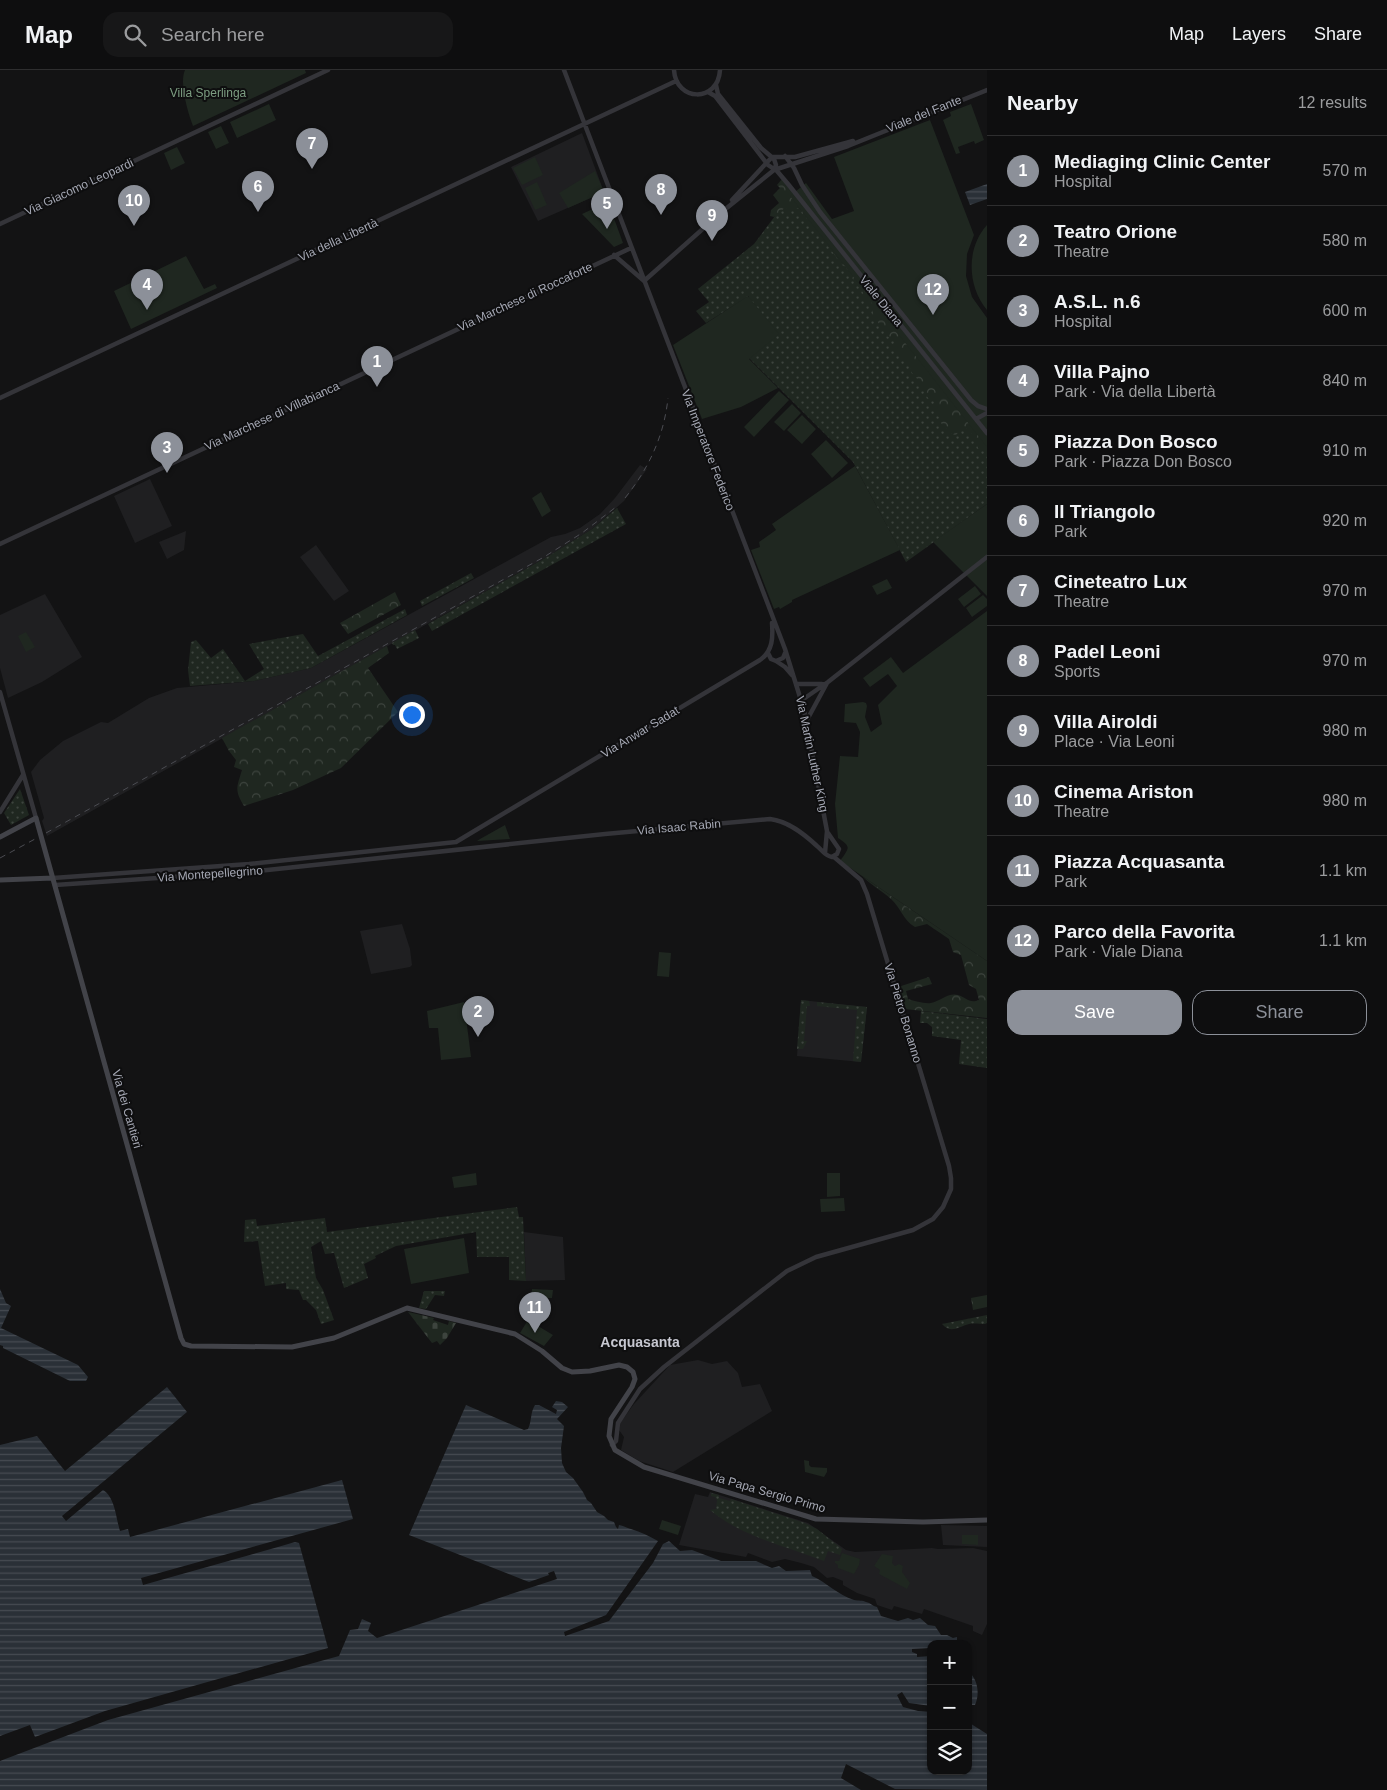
<!DOCTYPE html>
<html lang="en">
<head>
<meta charset="utf-8">
<style>
  body { margin:0; font-family:Helvetica,sans-serif; background:#171718; color:#f1f3f6 }
  .controls { position:absolute; right:15px; bottom:15px; display:grid; overflow:hidden; border-radius:10px; box-shadow:0 1px 4px #0004 }
  .controls button { width:45px; height:45px; display:grid; place-items:center; padding:0; border:0; border-bottom:1px solid #2e2e2f; background:#0e0e0f; color:#f1f3f6; font:25px sans-serif }
  .you { position:absolute; left:411px; top:644px; width:18px; height:18px; margin:-12px; border:4px solid #fff; border-radius:50%; background:#1a73e8; box-shadow:0 0 0 8px #1a73e833 }
  .badge { display:grid; place-items:center; width:32px; height:32px; border-radius:50%; background:#8c9099; color:#fff; font-size:16px; font-weight:700 }
  .pin { position:absolute; translate:-50% -41px; filter:drop-shadow(0 1px 2px #0008) }
  .pin::after { content:''; position:absolute; top:26px; width:18px; height:15px; background:inherit; clip-path:polygon(0 0,100% 0,50% 100%) }
  .list { margin:0; padding:0; list-style:none }
  h2 { display:flex; justify-content:space-between; align-items:center; height:65px; margin:0; padding:0 20px; font-size:21px }
  h2 small { font-size:16px; font-weight:400; color:#9b9c9e }
  .list li { display:grid; grid-template-columns:32px 1fr auto; gap:15px; align-items:center; box-sizing:border-box; height:70px; padding:0 20px; border-top:1px solid #2e2e2f }
  .list b { display:block; font-size:19px; white-space:nowrap }
  .list p { margin:0; font-size:16px; white-space:nowrap; color:#9b9c9e }
  .list em { font-size:16px; font-style:normal; color:#9b9c9e }
  .actions { display:flex; gap:10px; padding:15px 20px }
  .actions a { flex:1; padding:11px 0; border:1px solid #8c9099; border-radius:15px; text-align:center; font-size:18px; color:#8c9099 }
  .actions .main { background:#8c9099; color:#fff }
  .icon { flex:none; width:28px; height:28px; fill:none; stroke:currentColor; stroke-width:2; stroke-linecap:round; stroke-linejoin:round }
  .map { position:relative; flex:none; width:987px; height:1720px; overflow:hidden }
  header { display:flex; align-items:center; gap:30px; box-sizing:border-box; height:70px; padding:0 25px; background:#0e0e0f; border-bottom:1px solid #2e2e2f }
  header strong { font-size:24px }
  nav { display:flex; gap:28px; margin-inline-start:auto; font-size:18px }
  .search { width:350px; height:45px; background:#171718; display:flex; align-items:center; gap:12px; box-sizing:border-box; padding:0 18px; border-radius:15px; color:#9b9c9e; font-size:19px }
  main { display:flex }
  aside { flex:1; background:#0e0e0f }
  .map>svg:first-child { display:block }
  .built { fill:#1f1f21 }
  .grass { fill:url(#grass-dots) }
  .forest { fill:url(#forest-crowns) }
  .cemetery { fill:url(#cemetery-stones) }
  .green { fill:#1f2720 }
  .water { fill:url(#water-rules) }
  .lines { fill:none; stroke-linecap:round; stroke-linejoin:round }
  .tertiary { stroke:#343439; stroke-width:4.5 }
  .secondary { stroke:#424349; stroke-width:5 }
  .rail { stroke:#4b4c52; stroke-width:1; stroke-dasharray:6 5; stroke-linecap:butt }
  .labels { text-anchor:middle; stroke-width:4; stroke-linejoin:round; paint-order:stroke }
  .park-label { font-size:12px; fill:#7d9e82; stroke:#0e0e0f }
  .street-label { font-size:12px; fill:#a5a8b4; stroke:#0e0e0f }
  .neighbourhood-label { font-size:14px; font-weight:bold; fill:#c6c7d0; stroke:#0e0e0f }
</style>
</head>
<body>
<header>
<strong>Map</strong>
<div class="search"><svg class="icon" aria-label="search" viewBox="0 0 24 24"><circle cx="10" cy="10" r="6"/><path d="M15 15l6 6"/></svg>Search here</div>
<nav><a>Map</a><a>Layers</a><a>Share</a></nav>
</header>
<main>
<div class="map">
<svg width="987" height="1720" viewBox="0 0 987 1720">
  <defs>
    <pattern id="grass-dots" width="8" height="8" patternUnits="userSpaceOnUse" patternTransform="scale(1.25)"><rect width="8" height="8" fill="#1f2720"/><path d="M2 2h.1M6 6h.1" fill="none" stroke="#3d443e" stroke-width="1.8" stroke-linecap="round"/></pattern>
    <pattern id="forest-crowns" width="20" height="18" patternUnits="userSpaceOnUse" patternTransform="scale(1.25)"><rect width="20" height="18" fill="#1f2720"/><path d="M2 6a3 3 0 1 1 6 0M12 15a3 3 0 1 1 6 0" fill="none" stroke="#3d443e"/></pattern>
    <pattern id="cemetery-stones" width="16" height="16" patternUnits="userSpaceOnUse" patternTransform="scale(1.25)"><rect width="16" height="16" fill="#1f2720"/><path d="M2 7V4a2 2 0 0 1 4 0v3zM10 15v-3a2 2 0 0 1 4 0v3z" fill="#3d443e"/></pattern>
    <pattern id="water-rules" width="6" height="5" patternUnits="userSpaceOnUse" patternTransform="scale(1.25)"><rect width="6" height="5" fill="#2a3037"/><path d="M0 2.5h6" fill="none" stroke="#464b52"/></pattern>
  </defs>
  <rect width="100%" height="100%" fill="#131314"/>
  <path class="built" d="M582,63L604,122L538,151L511,97Z
    M640,395L647,399L624,431L592,459L547,487L47,766L42,751L44,748L31,702L40,690L63,671L101,652L108,653L149,628L177,618L254,611L311,598L551,467L565,464L580,458L600,444L615,428Z
    M150,409L172,456L135,473L114,426Z
    M186,461L184,480L167,489L159,472Z
    M316,475L349,521L334,531L300,487Z
    M45,524L82,587L42,612L8,628L0,598V545Z
    M402,854L410,879L412,895L410,897L371,904L360,861Z
    M801,930L867,937L861,992L797,986Z
    M524,1162L563,1167L565,1210L526,1211Z
    M698,1290L712,1294L727,1291L738,1303L742,1317L760,1314L772,1341L673,1402L639,1391L621,1380L624,1367L619,1360L620,1353L634,1334L670,1295Z
    M710,1422L808,1453L846,1480L855,1482L932,1478L938,1479L973,1478L987,1481V1554L982,1565L973,1561V1556L924,1539L922,1544L894,1536L892,1540L877,1535L875,1529L857,1523L843,1515V1511L833,1507L827,1508L814,1497L801,1493L785,1489L772,1492L748,1483L746,1487L679,1475L695,1424L708,1427Z
    M941,1455L987,1456V1477L943,1475Z"/>
  <path class="grass" d="M790,126L987,377V434L906,492L853,392L749,288V226L706,253L696,241L709,232L698,219L754,174Z
    M617,438L626,454L432,561L428,554L547,487L592,459Z
    M471,503L474,508L422,536L420,531Z
    M405,539L407,545L311,598L254,611L190,616L188,600L191,572L196,570L211,588L223,579L245,611L264,599L249,574L303,564L318,586Z
    M415,560L419,568L397,579L395,575H393L392,573Z
    M20,719L29,745L11,755L4,743Z
    M801,930L809,931L810,936H807L804,971H807L803,979H797Z
    M817,932L867,937L861,992L853,991L857,940L817,936Z
    M921,941L987,949V998L959,994L961,970L932,966V957L927,953H920Z
    M517,1137L519,1147H523L526,1211L509,1210V1187H477L476,1162L396,1176L375,1186L376,1188L364,1194L368,1208L344,1218L334,1183L325,1184L321,1171L311,1177L316,1208L323,1220L334,1250L321,1254L316,1240L306,1230H303L299,1220L286,1219V1213L265,1216L258,1171L244,1172L245,1150L256,1149L257,1156L325,1148L327,1162Z
    M424,1221H445L444,1226L435,1225L426,1239L419,1238Z
    M987,1245V1253L985,1254C980,1254 974,1253 969,1254C958,1257 951,1264 942,1254Z
    M711,1423L719,1425V1428L730,1431L731,1429L805,1453L817,1459L842,1479L840,1485L828,1481L824,1491C786,1476 742,1467 710,1440L716,1439L717,1430L715,1427L711,1426Z"/>
  <path class="forest" d="M782,109L987,368V383L978,378L975,367L964,356L956,365L952,364L940,352L939,347L934,339L935,334L933,330L928,328L917,308L912,303L910,295L895,280L894,270L887,266C884,257 877,254 874,245H872V240L874,237L871,232H868L862,221L799,138L790,140L784,138L780,143L774,147L770,146L771,140L779,133L773,125L780,118L777,115Z
    M395,522L401,535L348,564L340,553Z
    M387,576L389,583L368,598L398,642L341,698L293,720L244,736C234,720 237,717 242,700L234,697L236,690L229,681L222,668Z
    M862,806L987,891V948L905,939L898,917L929,907L932,914L906,921L908,929C915,931 924,934 931,933C940,931 949,922 958,925C966,927 969,934 979,930L976,919L969,915L961,885L953,882L949,869L927,854L915,857C903,850 901,838 891,829C882,821 871,815 862,806Z
    M987,1225V1237L973,1240L971,1228Z"/>
  <path class="cemetery" d="M408,1242L434,1248L433,1250L448,1255L449,1251L456,1253L447,1268L440,1275L437,1271L432,1273Z"/>
  <path class="green" d="M185,0H305L306,3L193,56C188,43 179,13 185,0Z
    M269,34L276,50L237,68L230,52Z
    M971,34L984,70L975,74L974,71L958,77L960,83L956,84L943,50L951,46L950,42Z
    M930,50L974,165L967,184L966,206L972,227L987,248V377L790,126L806,113L832,149L854,141L834,87Z
    M221,56L229,73L216,79L208,62Z
    M177,77L185,93L171,100L164,83Z
    M535,87L543,105L522,115L513,98Z
    M595,101L604,122L568,138L559,123Z
    M537,112L547,135L535,140L525,118Z
    M608,132L623,173L614,177L582,144Z
    M987,155V240C967,216 966,178 987,155Z
    M186,186L204,219L215,214L217,218L131,259L114,221Z
    M748,226L779,264L749,289L778,318L741,337L702,349L673,275Z
    M779,321L789,330L754,367L744,357Z
    M792,334L801,343L784,361L774,352Z
    M802,345L816,359L802,374L787,360Z
    M826,370L848,393L832,408L811,384Z
    M855,396L900,480L792,530V532L780,539L779,537L774,539L751,480L760,477L759,472L776,460L772,454Z
    M541,422L551,441L542,447L532,428Z
    M987,434V526L933,472Z
    M887,509L892,518L877,525L872,516Z
    M975,516L981,524L964,537L958,529Z
    M983,525L987,529V536L972,547L966,538Z
    M987,541V891L840,791C850,777 851,777 838,768L835,734L840,686L858,687L860,662L856,653L844,652L845,634L863,632L866,633L867,636L865,647L871,662L882,654L878,635L897,616L888,604L870,617L863,608L891,587L903,603Z
    M26,562L35,577L26,582L18,566Z
    M505,755L510,769L477,771L480,769Z
    M659,882L671,883L669,907L657,906Z
    M464,932L471,987L441,990L438,958H429L427,941Z
    M476,1103L477,1115L454,1118L452,1107Z
    M827,1103H840V1126L827,1127Z
    M844,1128L845,1141L821,1142L820,1129Z
    M464,1168L469,1203L411,1214L404,1179Z
    M532,1219L553,1220L552,1228H531Z
    M528,1250L553,1265L544,1276L520,1263Z
    M804,1390L809,1391V1395L811,1397L827,1398V1402L824,1407L805,1402Z
    M662,1450L681,1456L678,1465L659,1459Z
    M962,1465H978V1475L962,1474Z
    M842,1483L860,1489L859,1495L854,1504L838,1498V1495L835,1493V1491H839Z
    M882,1484L893,1486L892,1493L895,1496L899,1494L903,1496L902,1502L910,1513L907,1519L879,1504L880,1500L874,1496Z"/>
  <path class="water" d="M987,114V129L970,135L965,122Z
    M0,1219L6,1233L11,1236L1,1258L78,1295L88,1307L86,1311H70L3,1278V1276L0,1275Z
    M167,1317L187,1342L62,1446L66,1451L103,1420C115,1427 116,1448 120,1461L128,1459L130,1467L342,1410L353,1449L141,1508L143,1515L278,1477L295,1472L299,1473L328,1578L105,1641L35,1667L30,1655L0,1666V1375L37,1366L65,1401Z
    M556,1331L562,1332L568,1337L557,1349L564,1356L561,1378L562,1393L566,1402L573,1408L583,1422L587,1430L591,1433L597,1442L604,1446L608,1450L614,1452L616,1457L618,1459L619,1455C625,1456 626,1458 631,1459C641,1462 649,1466 658,1471L606,1545L564,1562L565,1566L609,1551L653,1493L663,1474L669,1471L680,1481L692,1480L721,1491H756L772,1498L779,1496L786,1501L810,1500L812,1506C826,1512 838,1525 854,1530C858,1531 863,1530 866,1532C871,1533 872,1536 877,1537L881,1546L898,1551L908,1548L913,1550L920,1548L928,1555L935,1556L941,1565H947L953,1568L957,1567V1574H931V1578L912,1579V1582L917,1584V1587L931,1586V1636L909,1633L902,1622L897,1625L903,1637L918,1641L931,1642V1701H968V1652L987,1664V1720L895,1719L846,1694L841,1708L861,1720H0V1691L108,1650L339,1586L350,1560L358,1559L362,1549L371,1553L368,1561L377,1568L557,1509L554,1501L548,1503L549,1505L529,1512L409,1465L466,1335L524,1360L528,1359C532,1351 530,1343 535,1335H539L556,1344L557,1340L552,1337Z
    M968,1601C978,1609 980,1624 975,1635H971L970,1641H968Z"/>
  <g class="lines">
    <path class="tertiary" d="M564,0L785,579L804,640L827,761L825,783
      M674,0C676,32 718,33 720,0
      M716,15L718,24L761,78L774,89L776,95L774,100
      M708,22L715,26L768,95L777,101L788,114L987,363
      M785,86L794,98L802,115L820,142L971,330L978,336L987,339
      M732,130L772,87H795L853,71
      M0,154L328,0
      M614,185L643,210
      M644,211L723,141L774,100L848,76L987,20
      M0,328L676,11
      M976,349L987,343
      M0,474L631,178
      M768,583L771,589L776,591L783,588L785,583
      M776,591L785,597L792,605
      M796,614H822
      M0,622L36,748
      M802,630L828,612L987,487
      M807,650L827,613
      M0,742L23,705
      M53,808L249,794L456,772L760,590C773,581 773,567 772,553
      M55,815L258,801L605,764L770,749C788,751 804,764 817,776C822,780 825,786 832,787L837,784L839,779L828,763
      M612,1375L616,1371L618,1353L640,1319L664,1297L787,1201L816,1187L913,1160L933,1149L943,1137L951,1119V1108L949,1096L867,824L861,810L834,787"/>
    <path class="secondary" d="M0,767L36,748L181,1268L184,1274L191,1276L292,1277L334,1268L407,1238L515,1264L542,1281L562,1298L572,1302L590,1301L619,1295L627,1297L633,1302L635,1309L632,1317L611,1349L609,1366L615,1380L644,1397L816,1449L923,1452L987,1450
      M0,810L53,808"/>
    <path class="rail" d="M625,428C649,398 664,366 668,328
      M46,763L544,487L582,463L616,437
      M0,788L35,769"/>
  </g>
  <g class="labels">
    <g class="park-label">
      <text x="208" y="27">Villa Sperlinga</text>
    </g>
    <g class="street-label">
      <text transform="translate(924 44) rotate(-22)" y="4">Viale del Fante</text>
      <text transform="translate(79 117) rotate(-25)" y="4">Via Giacomo Leopardi</text>
      <text transform="translate(338 170) rotate(-25)" y="4">Via della Libertà</text>
      <text transform="translate(525 227) rotate(-25)" y="4">Via Marchese di Roccaforte</text>
      <text transform="translate(881 231) rotate(51)" y="4">Viale Diana</text>
      <text transform="translate(272 346) rotate(-25)" y="4">Via Marchese di Villabianca</text>
      <text transform="translate(708 380) rotate(69)" y="4">Via Imperatore Federico</text>
      <text transform="translate(640 662) rotate(-31)" y="4">Via Anwar Sadat</text>
      <text transform="translate(812 684) rotate(78)" y="4">Via Martin Luther King</text>
      <text transform="translate(679 757) rotate(-5)" y="4">Via Isaac Rabin</text>
      <text transform="translate(210 804) rotate(-4)" y="4">Via Montepellegrino</text>
      <text transform="translate(903 943) rotate(73)" y="4">Via Pietro Bonanno</text>
      <text transform="translate(127 1039) rotate(74)" y="4">Via dei Cantieri</text>
      <text transform="translate(767 1422) rotate(16)" y="4">Via Papa Sergio Primo</text>
    </g>
    <g class="neighbourhood-label">
      <text x="640" y="1277">Acquasanta</text>
    </g>
  </g>
</svg>
<div class="controls">
<button>+</button>
<button>−</button>
<button><svg class="icon" aria-label="layers" viewBox="0 0 24 24"><path d="M12 4l9 5-9 5-9-5zM3 14l9 5 9-5"/></svg></button>
</div>
<div class="you"></div>
<div class="pin badge" style="left:377px;top:317px">1</div>
<div class="pin badge" style="left:478px;top:967px">2</div>
<div class="pin badge" style="left:167px;top:403px">3</div>
<div class="pin badge" style="left:147px;top:240px">4</div>
<div class="pin badge" style="left:607px;top:159px">5</div>
<div class="pin badge" style="left:258px;top:142px">6</div>
<div class="pin badge" style="left:312px;top:99px">7</div>
<div class="pin badge" style="left:661px;top:145px">8</div>
<div class="pin badge" style="left:712px;top:171px">9</div>
<div class="pin badge" style="left:134px;top:156px">10</div>
<div class="pin badge" style="left:535px;top:1263px">11</div>
<div class="pin badge" style="left:933px;top:245px">12</div>
</div>
<aside>
<h2>Nearby<small>12 results</small></h2>
<ul class="list">
<li><span class="badge">1</span><div><b>Mediaging Clinic Center</b><p>Hospital</p></div><em>570 m</em></li>
<li><span class="badge">2</span><div><b>Teatro Orione</b><p>Theatre</p></div><em>580 m</em></li>
<li><span class="badge">3</span><div><b>A.S.L. n.6</b><p>Hospital</p></div><em>600 m</em></li>
<li><span class="badge">4</span><div><b>Villa Pajno</b><p>Park · Via della Libertà</p></div><em>840 m</em></li>
<li><span class="badge">5</span><div><b>Piazza Don Bosco</b><p>Park · Piazza Don Bosco</p></div><em>910 m</em></li>
<li><span class="badge">6</span><div><b>Il Triangolo</b><p>Park</p></div><em>920 m</em></li>
<li><span class="badge">7</span><div><b>Cineteatro Lux</b><p>Theatre</p></div><em>970 m</em></li>
<li><span class="badge">8</span><div><b>Padel Leoni</b><p>Sports</p></div><em>970 m</em></li>
<li><span class="badge">9</span><div><b>Villa Airoldi</b><p>Place · Via Leoni</p></div><em>980 m</em></li>
<li><span class="badge">10</span><div><b>Cinema Ariston</b><p>Theatre</p></div><em>980 m</em></li>
<li><span class="badge">11</span><div><b>Piazza Acquasanta</b><p>Park</p></div><em>1.1 km</em></li>
<li><span class="badge">12</span><div><b>Parco della Favorita</b><p>Park · Viale Diana</p></div><em>1.1 km</em></li>
</ul>
<div class="actions"><a class="main">Save</a><a>Share</a></div>
</aside>
</main>
</body>
</html>
